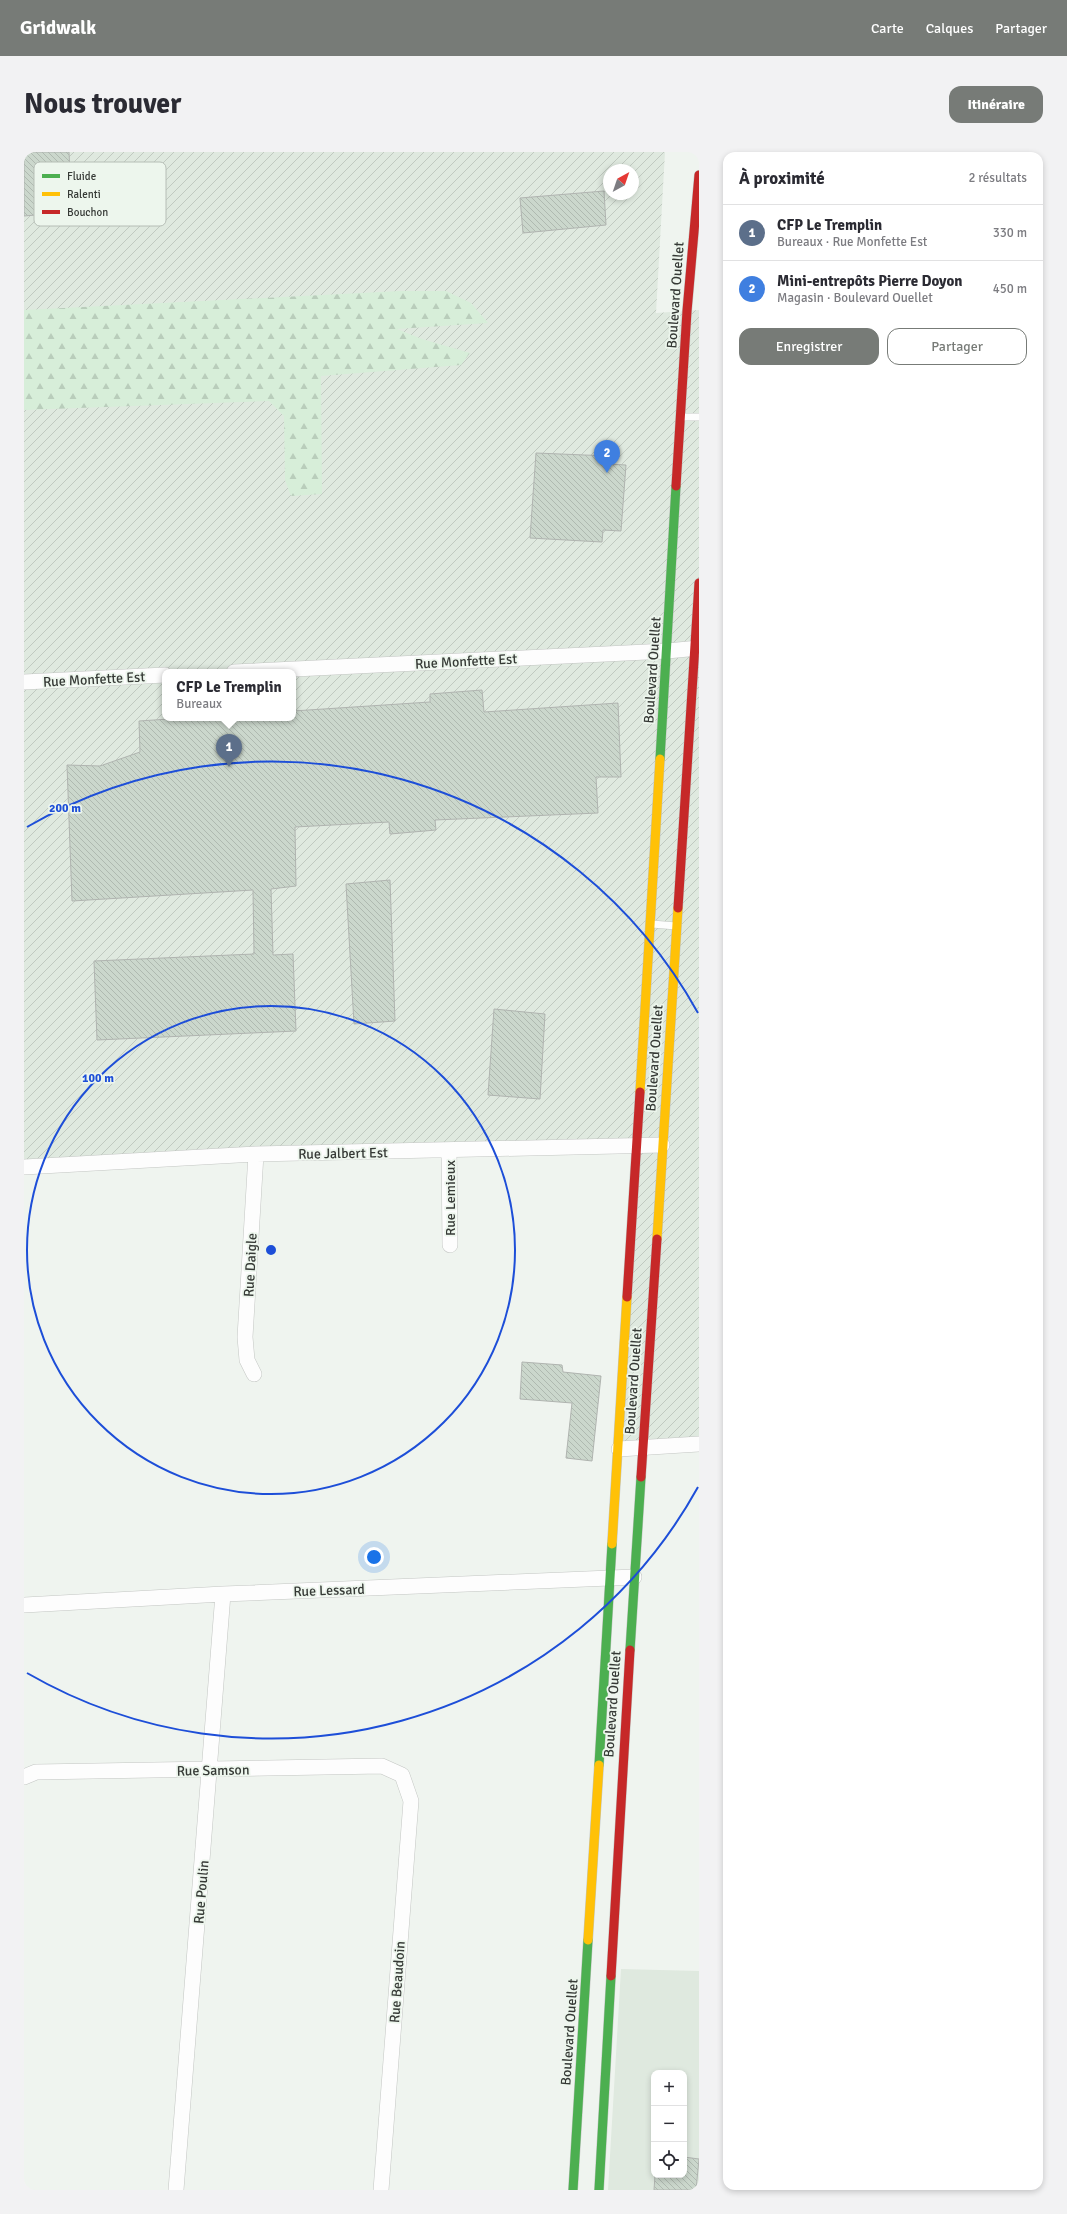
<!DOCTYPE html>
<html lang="fr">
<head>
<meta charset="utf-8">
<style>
  body { margin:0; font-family:Signika,sans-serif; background:#f2f2f3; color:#2b2b33 }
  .controls { position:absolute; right:12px; bottom:12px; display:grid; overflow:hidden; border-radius:8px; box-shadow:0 2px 6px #0003 }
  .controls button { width:36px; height:36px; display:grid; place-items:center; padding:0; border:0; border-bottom:1px solid #e1e1e2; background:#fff; color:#2b2b33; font:20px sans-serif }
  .compass { position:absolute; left:579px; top:12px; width:36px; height:36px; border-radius:50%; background:#fff; box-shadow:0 2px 6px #0003; rotate:40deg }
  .you { position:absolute; left:350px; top:1405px; width:14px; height:14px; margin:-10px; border:3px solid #fff; border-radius:50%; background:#1a73e8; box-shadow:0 0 0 6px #1a73e833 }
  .badge { display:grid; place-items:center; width:26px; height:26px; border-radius:50%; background:#777b77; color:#fff; font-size:13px; font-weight:700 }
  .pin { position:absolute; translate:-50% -33px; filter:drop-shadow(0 1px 2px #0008) }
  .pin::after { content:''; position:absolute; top:21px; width:14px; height:12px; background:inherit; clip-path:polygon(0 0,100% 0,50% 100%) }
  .popup { position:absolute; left:138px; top:517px; width:134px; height:52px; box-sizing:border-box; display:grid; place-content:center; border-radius:8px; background:#fff; filter:drop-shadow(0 1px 3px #0005); font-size:13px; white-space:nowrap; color:#7c7c81 }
  .popup b { font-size:15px; color:#2b2b33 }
  .popup::after { content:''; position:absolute; left:50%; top:100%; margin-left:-8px; border:8px solid transparent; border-top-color:#fff }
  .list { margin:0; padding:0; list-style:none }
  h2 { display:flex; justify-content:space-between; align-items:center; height:52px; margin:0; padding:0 16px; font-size:17px }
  h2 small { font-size:13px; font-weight:400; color:#7c7c81 }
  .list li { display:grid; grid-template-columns:26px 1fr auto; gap:12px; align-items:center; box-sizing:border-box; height:56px; padding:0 16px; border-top:1px solid #e1e1e2 }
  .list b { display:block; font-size:15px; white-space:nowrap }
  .list p { margin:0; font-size:13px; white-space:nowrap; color:#7c7c81 }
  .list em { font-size:13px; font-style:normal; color:#7c7c81 }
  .actions { display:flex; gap:8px; padding:12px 16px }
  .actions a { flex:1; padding:9px 0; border:1px solid #777b77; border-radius:12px; text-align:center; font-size:14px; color:#777b77 }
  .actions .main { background:#777b77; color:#fff }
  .icon { flex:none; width:22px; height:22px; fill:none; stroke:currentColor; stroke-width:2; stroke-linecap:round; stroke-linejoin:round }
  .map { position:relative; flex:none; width:675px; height:2038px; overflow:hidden; border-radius:12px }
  header { display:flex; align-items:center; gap:24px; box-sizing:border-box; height:56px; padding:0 20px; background:#777b77; color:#fff }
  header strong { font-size:19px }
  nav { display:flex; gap:22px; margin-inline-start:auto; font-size:14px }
  .intro { display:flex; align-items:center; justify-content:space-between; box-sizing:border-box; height:96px; padding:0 24px }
  h1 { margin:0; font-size:28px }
  .button { padding:10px 18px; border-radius:12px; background:#777b77; color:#fff; font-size:14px; font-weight:700 }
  main { display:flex; gap:24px; padding:0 24px }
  aside { flex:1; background:#fff; border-radius:12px; box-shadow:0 2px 6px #0003 }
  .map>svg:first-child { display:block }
  .built { fill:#dfe9df; fill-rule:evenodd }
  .industrial { fill:url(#industrial-furrows); fill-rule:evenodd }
  .forest { fill:url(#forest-firs) }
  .building { fill:url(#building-back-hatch); stroke:#b0b4b0 }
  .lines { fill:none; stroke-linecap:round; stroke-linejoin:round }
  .lane-casing { stroke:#c3c6c3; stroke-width:8 }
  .street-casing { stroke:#c3c6c3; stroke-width:16 }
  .fast-casing { stroke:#c3c6c3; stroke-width:10 }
  .slow-casing { stroke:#c3c6c3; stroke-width:10 }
  .jam-casing { stroke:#c3c6c3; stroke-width:10 }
  .lane { stroke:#fdfdfd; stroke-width:7 }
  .street { stroke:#fdfdfd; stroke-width:15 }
  .fast { stroke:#4caf50; stroke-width:9 }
  .slow { stroke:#ffc107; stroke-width:9 }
  .jam { stroke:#c62828; stroke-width:9 }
  .ring { fill:none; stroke:#1d4ed8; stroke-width:2 }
  .labels { text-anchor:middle; stroke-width:3.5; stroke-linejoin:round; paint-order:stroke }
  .street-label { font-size:14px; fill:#363a36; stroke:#edf6ed }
  .key { fill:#edf6ed; stroke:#b6beb6; stroke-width:1 }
  .key-label { font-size:11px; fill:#363a36 }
  .centre { fill:#1d4ed8; stroke:#edf6ed; stroke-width:2 }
  .ring-label { font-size:12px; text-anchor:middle; font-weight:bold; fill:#1d4ed8; stroke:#edf6ed; stroke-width:3.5; stroke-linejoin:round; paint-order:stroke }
</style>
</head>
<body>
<header>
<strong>Gridwalk</strong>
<nav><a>Carte</a><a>Calques</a><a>Partager</a></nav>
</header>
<div class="intro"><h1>Nous trouver</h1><a class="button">Itinéraire</a></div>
<main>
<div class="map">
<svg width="675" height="2038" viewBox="0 0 675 2038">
  <defs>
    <pattern id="industrial-furrows" width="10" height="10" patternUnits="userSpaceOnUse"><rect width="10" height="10" fill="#dfe9df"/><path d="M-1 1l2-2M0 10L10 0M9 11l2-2" fill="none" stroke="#c0c9c0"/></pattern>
    <pattern id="forest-firs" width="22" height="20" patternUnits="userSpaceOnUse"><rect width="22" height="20" fill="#d7eed9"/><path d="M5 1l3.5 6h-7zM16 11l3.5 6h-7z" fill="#b9cdbb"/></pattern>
    <pattern id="building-back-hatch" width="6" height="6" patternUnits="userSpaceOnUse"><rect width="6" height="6" fill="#cbd7cc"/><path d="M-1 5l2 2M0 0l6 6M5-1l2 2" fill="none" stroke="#afb9b0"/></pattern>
  </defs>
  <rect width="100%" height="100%" fill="#eff4ef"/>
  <path class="built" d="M597,1817L675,1819V2038H584ZM630,1921H660V2023H630Z"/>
  <path class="industrial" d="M0,0H641L632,161L675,158V1292L595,1297L612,995L0,1015ZM585,18H609V42H585ZM141,520H269V566H141Z"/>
  <path class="forest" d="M376,139H422L447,151L464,171L373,177L398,187L446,201L437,213L297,224L298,342L267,344L261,328L260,264L245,249L0,258V158Z"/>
  <path class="building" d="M0,0H45L48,60L0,64Z
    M580,39L582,73L499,81L496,46Z
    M512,301L585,304L584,312L602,313L597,379L579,378L578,390L506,386Z
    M458,538L460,560L594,551L597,625H572L574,661L411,668L412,678L366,682L365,670L271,675L272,734L247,737L249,803L269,802L272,879L73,888L70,809L230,802L229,738L48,749L43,613L76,614L116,600L115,569L160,566H269V559L406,550V542Z
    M366,728L371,869L330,872L322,732Z
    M470,857L521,862L516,947L464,943Z
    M498,1210L538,1213L539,1220L577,1224L568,1309L542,1306L548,1251L496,1247Z
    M660,2005L675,2007L672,2038H630L631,2023H660Z"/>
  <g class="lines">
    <defs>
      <path id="lane" d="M658,265H675
        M628,772L652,774"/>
      <path id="street" d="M210,520L643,499L675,496
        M0,530L141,523
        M425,999L426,1093
        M0,1015L232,1002L638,993
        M230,1222L223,1208L221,1185L232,1002
        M595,1297L675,1292
        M0,1453L199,1442L610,1425
        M0,1625L12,1620L358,1614L378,1623L387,1649L357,2038
        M152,2038L199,1442"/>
      <path id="fast" d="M636,607L652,334
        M606,1498L617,1325
        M575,1613L588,1392
        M549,2038L564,1788
        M575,2038L587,1824"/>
      <path id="slow" d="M616,940L636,607
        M633,1087L654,756
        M588,1392L603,1145
        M564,1788L575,1613"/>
      <path id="jam" d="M652,334L663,159L675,23
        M654,756L675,431
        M603,1145L616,940
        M617,1325L633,1087
        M587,1824L606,1498"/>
    </defs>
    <use href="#lane" class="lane-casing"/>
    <use href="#street" class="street-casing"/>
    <use href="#fast" class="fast-casing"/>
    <use href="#slow" class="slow-casing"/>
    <use href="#jam" class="jam-casing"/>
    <use href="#lane" class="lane"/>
    <use href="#street" class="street"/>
    <use href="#fast" class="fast"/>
    <use href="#slow" class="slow"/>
    <use href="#jam" class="jam"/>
  </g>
  <g class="ring">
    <circle cx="247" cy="1098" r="244"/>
    <path d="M674 1335A488 488 0 0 1 3 1521M3 675A488 488 0 0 1 674 861"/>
  </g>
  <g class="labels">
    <g class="street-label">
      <text transform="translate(651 143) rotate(-86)" y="5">Boulevard Ouellet</text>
      <text transform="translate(442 509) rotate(-3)" y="5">Rue Monfette Est</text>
      <text transform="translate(628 518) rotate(-86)" y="5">Boulevard Ouellet</text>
      <text transform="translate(70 527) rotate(-3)" y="5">Rue Monfette Est</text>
      <text transform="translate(630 906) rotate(-86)" y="5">Boulevard Ouellet</text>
      <text transform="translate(319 1001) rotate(-1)" y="5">Rue Jalbert Est</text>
      <text transform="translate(426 1046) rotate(-90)" y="5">Rue Lemieux</text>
      <text transform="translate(226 1113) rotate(-87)" y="5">Rue Daigle</text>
      <text transform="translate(609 1229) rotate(-86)" y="5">Boulevard Ouellet</text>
      <text transform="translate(305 1438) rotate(-2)" y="5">Rue Lessard</text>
      <text transform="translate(588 1552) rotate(-86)" y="5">Boulevard Ouellet</text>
      <text transform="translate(189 1618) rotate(-1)" y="5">Rue Samson</text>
      <text transform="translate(177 1740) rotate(-85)" y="5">Rue Poulin</text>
      <text transform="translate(373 1830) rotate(-86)" y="5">Rue Beaudoin</text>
      <text transform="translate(545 1880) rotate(-86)" y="5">Boulevard Ouellet</text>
    </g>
  </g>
  <rect x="10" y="10" width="132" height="64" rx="6" class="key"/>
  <rect x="18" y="22" width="18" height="4" fill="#4caf50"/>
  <rect x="18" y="40" width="18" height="4" fill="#ffc107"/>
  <rect x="18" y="58" width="18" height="4" fill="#c62828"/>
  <g class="key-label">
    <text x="43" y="28">Fluide</text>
    <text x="43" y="46">Ralenti</text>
    <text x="43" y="64">Bouchon</text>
  </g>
  <circle cx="247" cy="1098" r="6" class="centre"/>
  <g class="ring-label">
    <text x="41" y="660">200 m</text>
    <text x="74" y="930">100 m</text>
  </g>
</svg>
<div class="controls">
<button>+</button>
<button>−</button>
<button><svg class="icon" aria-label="locate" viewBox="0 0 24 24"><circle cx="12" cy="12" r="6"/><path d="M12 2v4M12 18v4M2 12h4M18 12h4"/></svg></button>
</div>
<svg class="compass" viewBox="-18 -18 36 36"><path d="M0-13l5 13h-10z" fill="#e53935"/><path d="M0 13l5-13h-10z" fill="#7c7c81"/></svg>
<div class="you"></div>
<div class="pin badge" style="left:205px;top:615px;background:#5c6f8a">1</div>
<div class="popup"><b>CFP Le Tremplin</b>Bureaux</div>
<div class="pin badge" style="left:583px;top:321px;background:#3f7fe0">2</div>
</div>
<aside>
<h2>À proximité<small>2 résultats</small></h2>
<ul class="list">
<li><span class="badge" style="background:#5c6f8a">1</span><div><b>CFP Le Tremplin</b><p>Bureaux · Rue Monfette Est</p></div><em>330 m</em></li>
<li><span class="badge" style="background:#3f7fe0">2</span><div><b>Mini-entrepôts Pierre Doyon</b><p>Magasin · Boulevard Ouellet</p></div><em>450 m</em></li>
</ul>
<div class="actions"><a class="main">Enregistrer</a><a>Partager</a></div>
</aside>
</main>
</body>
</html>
